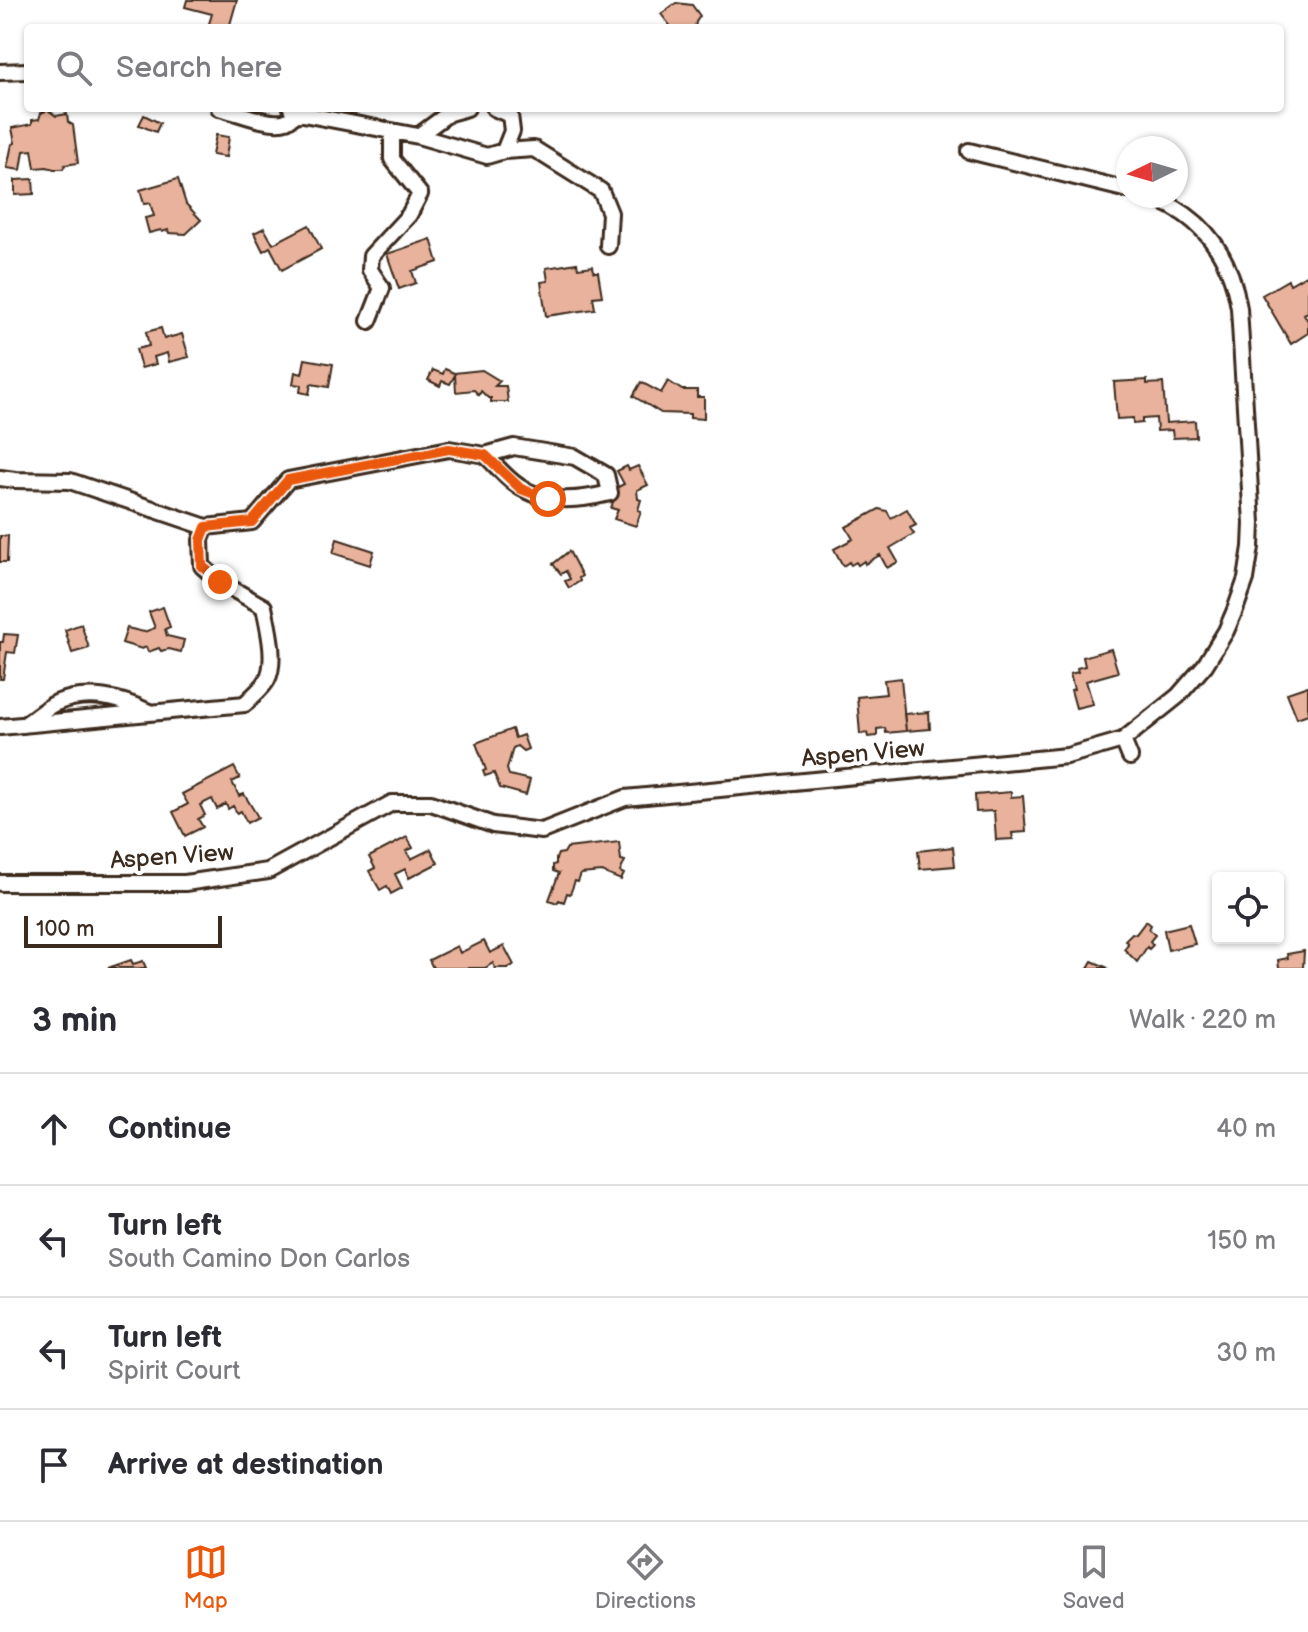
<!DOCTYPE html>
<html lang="en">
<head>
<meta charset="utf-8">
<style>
  body { margin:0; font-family:"Balsamiq Sans",sans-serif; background:#f7f7f7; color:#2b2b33 }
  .controls { position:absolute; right:24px; bottom:24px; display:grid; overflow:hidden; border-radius:8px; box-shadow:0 2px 6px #0004 }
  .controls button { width:72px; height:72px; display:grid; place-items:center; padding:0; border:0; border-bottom:2px solid #e1e1e2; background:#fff; color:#2b2b33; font:40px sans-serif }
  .compass { position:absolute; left:1116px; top:136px; width:72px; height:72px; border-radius:50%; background:#fff; box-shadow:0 2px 6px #0004; rotate:265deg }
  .scale { position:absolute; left:24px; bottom:20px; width:198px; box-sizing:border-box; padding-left:8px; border:4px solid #3b2a1e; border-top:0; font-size:22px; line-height:28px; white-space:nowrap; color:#3b2a1e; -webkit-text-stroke:6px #fff; paint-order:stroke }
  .stop { position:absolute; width:24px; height:24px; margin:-18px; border:6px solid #ea580c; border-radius:50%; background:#fff }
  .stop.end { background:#ea580c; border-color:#fff; box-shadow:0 2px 8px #0008 }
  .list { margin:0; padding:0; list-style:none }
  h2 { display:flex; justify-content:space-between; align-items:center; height:104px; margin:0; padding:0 32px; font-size:34px }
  h2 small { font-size:26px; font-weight:400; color:#7c7c81 }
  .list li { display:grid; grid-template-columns:52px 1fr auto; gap:24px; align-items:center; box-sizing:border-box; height:112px; padding:0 32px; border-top:2px solid #e1e1e2 }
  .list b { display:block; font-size:30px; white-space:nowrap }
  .list p { margin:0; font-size:26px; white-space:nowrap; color:#7c7c81 }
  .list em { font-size:26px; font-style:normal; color:#7c7c81 }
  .icon { flex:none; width:44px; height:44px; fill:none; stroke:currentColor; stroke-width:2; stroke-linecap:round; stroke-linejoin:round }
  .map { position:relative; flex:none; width:1308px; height:968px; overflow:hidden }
  .search { position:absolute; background:#fff; box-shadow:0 2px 6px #0004; left:24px; right:24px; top:24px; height:88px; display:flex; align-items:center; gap:20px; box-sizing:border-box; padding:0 28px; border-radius:8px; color:#7c7c81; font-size:30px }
  .sheet { height:552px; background:#fff }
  nav { display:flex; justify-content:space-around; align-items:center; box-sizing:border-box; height:112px; border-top:2px solid #e1e1e2; background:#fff; font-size:22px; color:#7c7c81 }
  nav a { display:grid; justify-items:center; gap:4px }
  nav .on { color:#ea580c }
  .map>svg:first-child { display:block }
  .building { fill:#e8b29c; stroke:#3b2a1e; stroke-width:2 }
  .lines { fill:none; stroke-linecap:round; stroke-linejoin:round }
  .minor-casing { stroke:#3b2a1e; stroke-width:20 }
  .minor { stroke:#fff; stroke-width:14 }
  .route { stroke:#ea580c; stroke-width:10 }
  .labels { text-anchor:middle; stroke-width:8; stroke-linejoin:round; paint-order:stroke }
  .street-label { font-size:24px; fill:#3b2a1e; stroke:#fff }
</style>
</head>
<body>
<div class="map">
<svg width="1308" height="968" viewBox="0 0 1308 968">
  <rect width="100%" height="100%" fill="#fff"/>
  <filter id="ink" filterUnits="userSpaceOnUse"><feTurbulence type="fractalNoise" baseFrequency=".0125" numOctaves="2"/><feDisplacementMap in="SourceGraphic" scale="16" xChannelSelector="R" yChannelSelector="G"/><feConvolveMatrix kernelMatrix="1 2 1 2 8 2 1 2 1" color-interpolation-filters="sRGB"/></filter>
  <g filter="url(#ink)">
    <path class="building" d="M187,0H237L229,28L208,27L212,14L185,7Z
      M676,3L692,5L700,16L696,22L695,28H672L661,14Z
      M48,110L56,116L67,114L68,122L73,125L78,163L65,165L63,169H54L47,167L35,168L32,150L24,151L21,170L7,168L12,144L15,143L12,128L32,124V120L39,119L41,113Z
      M144,115L160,123L156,132L139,125Z
      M216,135L229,137L226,157L212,155Z
      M33,179L34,194L15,195V180Z
      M178,179L186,204L201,220L186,234L169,233L168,230L162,232L161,230L149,233L145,218L154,216L150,203L144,204L140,190Z
      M309,225L321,249L282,270L270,247L263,251L254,233L264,228L273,244Z
      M431,239L438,262L412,271L416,283L399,289L387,254Z
      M577,263L578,268L593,266L594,272H598L602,296L593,297L595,309L546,316L541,282L548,281L546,268Z
      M1306,275L1308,279V312L1304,314L1308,321V333L1291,344L1262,295L1288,280L1290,284Z
      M161,328L164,339L182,334L189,357L169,362L167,353L154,357L156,364L141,368L136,349L149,346L146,332Z
      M305,359L333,364L329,387L311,384L309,394L300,392L301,385L293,384L295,372L302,374Z
      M445,369L454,373L482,370L500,381L495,386H506L508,402H491V398H488L481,391L479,395L474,390L456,392L455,375L450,384L442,381L440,386L428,380L433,370L443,374Z
      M1147,380V384L1163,383L1166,423L1195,421L1196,437L1173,438L1172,430L1157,431L1156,418L1142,419V423L1133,424V418L1117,419L1114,382Z
      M668,381L682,390H697V397H704V419L690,418V414L661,413L633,396L641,382L661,393Z
      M627,466L629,470L638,466L648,485L637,490L638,499L641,500L638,510L641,511L636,526L614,519L618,510L611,508L618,487L624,484L617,471Z
      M879,509L887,511L891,518L907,509L916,525L910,528L914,534L890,548L898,562L887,568L880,555L865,564L864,561L858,565L856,562L851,565L849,562L843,566L834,549L853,539L846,527Z
      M0,536H8L7,562H0Z
      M337,539L374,551L370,565L333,553Z
      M569,551L582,576L579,578L580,581L569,588L565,581L570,579L566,571L561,574L553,564Z
      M163,607L170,627L165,629L167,636L184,640L181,652L169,649L161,651L159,648L148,652L146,647L142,649L122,643L127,628L144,632L155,628L149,612Z
      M81,624L89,648L72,653L65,630Z
      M4,634L18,635L15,653L7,652L3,679H0V642H3Z
      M1111,649L1118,672L1086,681L1093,704L1076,708L1071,690L1074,689L1070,674L1078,672L1077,668L1085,666L1083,657Z
      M901,678L906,731L886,733L885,728L877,729V736L868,737L867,733L860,734L857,697L886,694L884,680Z
      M1308,686V714L1297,718L1287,693Z
      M929,712L930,729L906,731L904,714Z
      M512,729L515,738L523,735L528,749L523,751L517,746L513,748L507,769L509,775L530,780L526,795L500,788L494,773L485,776L483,771L486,770L476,743Z
      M234,767L240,778L232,782L239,796L244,794L258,817L247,823L241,811L237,813L233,806L228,809L226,804L217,809L212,799L200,805L205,815L198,819L203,827L185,836L173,812L188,804L182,794Z
      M1011,792V797L1023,796L1026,832L1012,833L1013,839L996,840L994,811L976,812L975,795Z
      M407,837L413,848L406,851L411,859L431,849L438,863L409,878L405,869L395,874L402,888L391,894L387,886L380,890L369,871L375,868L369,857Z
      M619,842L621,860L625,861L620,872L624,874L621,880L602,872L581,874L578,882L575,881L570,894L567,893L564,902L559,900L557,903L549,900L559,873L553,871V865L556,864V859L558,854L564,853L567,848Z
      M953,847L955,866L920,869L918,851Z
      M1146,921L1151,925L1149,929L1155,935L1150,941L1153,945L1149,949L1147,947L1137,962L1124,949L1128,944L1125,940L1132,933L1136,934Z
      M1189,924L1195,944L1168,950L1164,930Z
      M484,941L490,953L504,946L514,965L508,968H495L493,963L485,968H433L429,960L457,946L460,953Z
      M1304,951L1303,968H1279L1278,960L1288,958L1287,954Z
      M131,960L133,964L143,961L146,968H108Z
      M1092,961L1108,968H1088Z"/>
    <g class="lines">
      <defs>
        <path id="minor" d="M0,72L28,71
          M219,108C235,111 271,127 286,121C289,120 295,115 298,113
          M291,108L298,113L418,136L487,156L504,151L534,149L601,191L610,213L608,246
          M494,108L510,115L512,131L504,151
          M418,136L449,113L467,108
          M969,151L1128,190
          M369,321L382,288L370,270L371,256L409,215L420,194L392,159V131
          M0,478L15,480L70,481L206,527L252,522L288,480L449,449L485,455L514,447L575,457L606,475L610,493C581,500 551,504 523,489C509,482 497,466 485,455
          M24,725C35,718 45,708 56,703C87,690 121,698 149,712
          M0,727L245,704C251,697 263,688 267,680C277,661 268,627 264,607L220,582L202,566L201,540L206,527
          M1123,740L1130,757
          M0,883H185L268,871L392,803H431L493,825L542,831L625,798L1067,756L1123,740L1178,696L1205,665L1226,631L1235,610L1246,579L1251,547L1252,523L1239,308C1230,253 1201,214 1148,196"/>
      </defs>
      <use href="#minor" class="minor-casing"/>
      <use href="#minor" class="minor"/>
    </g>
  </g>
  <g class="lines" filter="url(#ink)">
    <path class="route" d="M220,582L202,566L201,540L206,527L252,522L288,480L449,449L485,455L521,489L548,499"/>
  </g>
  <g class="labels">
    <g class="street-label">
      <text transform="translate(863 753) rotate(-5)" y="8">Aspen View</text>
      <text transform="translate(172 856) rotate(-4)" y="8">Aspen View</text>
    </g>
  </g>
</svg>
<div class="controls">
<button><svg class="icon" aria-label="locate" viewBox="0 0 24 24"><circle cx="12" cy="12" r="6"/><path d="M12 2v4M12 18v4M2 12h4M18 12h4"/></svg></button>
</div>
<svg class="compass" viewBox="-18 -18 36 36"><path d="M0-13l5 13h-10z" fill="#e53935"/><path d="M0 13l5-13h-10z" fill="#7c7c81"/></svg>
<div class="scale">100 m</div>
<div class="stop" style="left:548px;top:499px"></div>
<div class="stop end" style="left:220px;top:582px"></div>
<div class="search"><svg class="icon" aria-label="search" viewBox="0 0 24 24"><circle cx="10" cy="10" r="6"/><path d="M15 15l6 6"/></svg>Search here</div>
</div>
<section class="sheet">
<h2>3 min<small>Walk · 220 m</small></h2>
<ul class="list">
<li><svg class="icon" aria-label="ahead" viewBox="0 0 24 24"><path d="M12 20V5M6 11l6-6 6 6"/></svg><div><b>Continue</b></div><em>40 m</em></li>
<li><svg class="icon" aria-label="left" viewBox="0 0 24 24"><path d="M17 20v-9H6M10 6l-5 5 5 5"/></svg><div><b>Turn left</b><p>South Camino Don Carlos</p></div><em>150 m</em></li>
<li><svg class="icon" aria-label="left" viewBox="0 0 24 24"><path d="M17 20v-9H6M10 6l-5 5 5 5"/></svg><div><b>Turn left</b><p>Spirit Court</p></div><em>30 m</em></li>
<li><svg class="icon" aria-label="arrive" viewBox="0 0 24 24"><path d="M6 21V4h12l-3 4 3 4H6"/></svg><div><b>Arrive at destination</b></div></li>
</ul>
</section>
<nav>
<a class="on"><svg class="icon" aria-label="map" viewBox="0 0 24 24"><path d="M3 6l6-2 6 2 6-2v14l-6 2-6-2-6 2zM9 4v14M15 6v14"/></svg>Map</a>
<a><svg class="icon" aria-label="directions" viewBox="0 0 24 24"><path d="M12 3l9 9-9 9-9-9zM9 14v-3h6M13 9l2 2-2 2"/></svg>Directions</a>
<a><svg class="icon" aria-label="saved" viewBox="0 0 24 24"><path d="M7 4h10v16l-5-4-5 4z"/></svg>Saved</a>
</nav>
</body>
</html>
